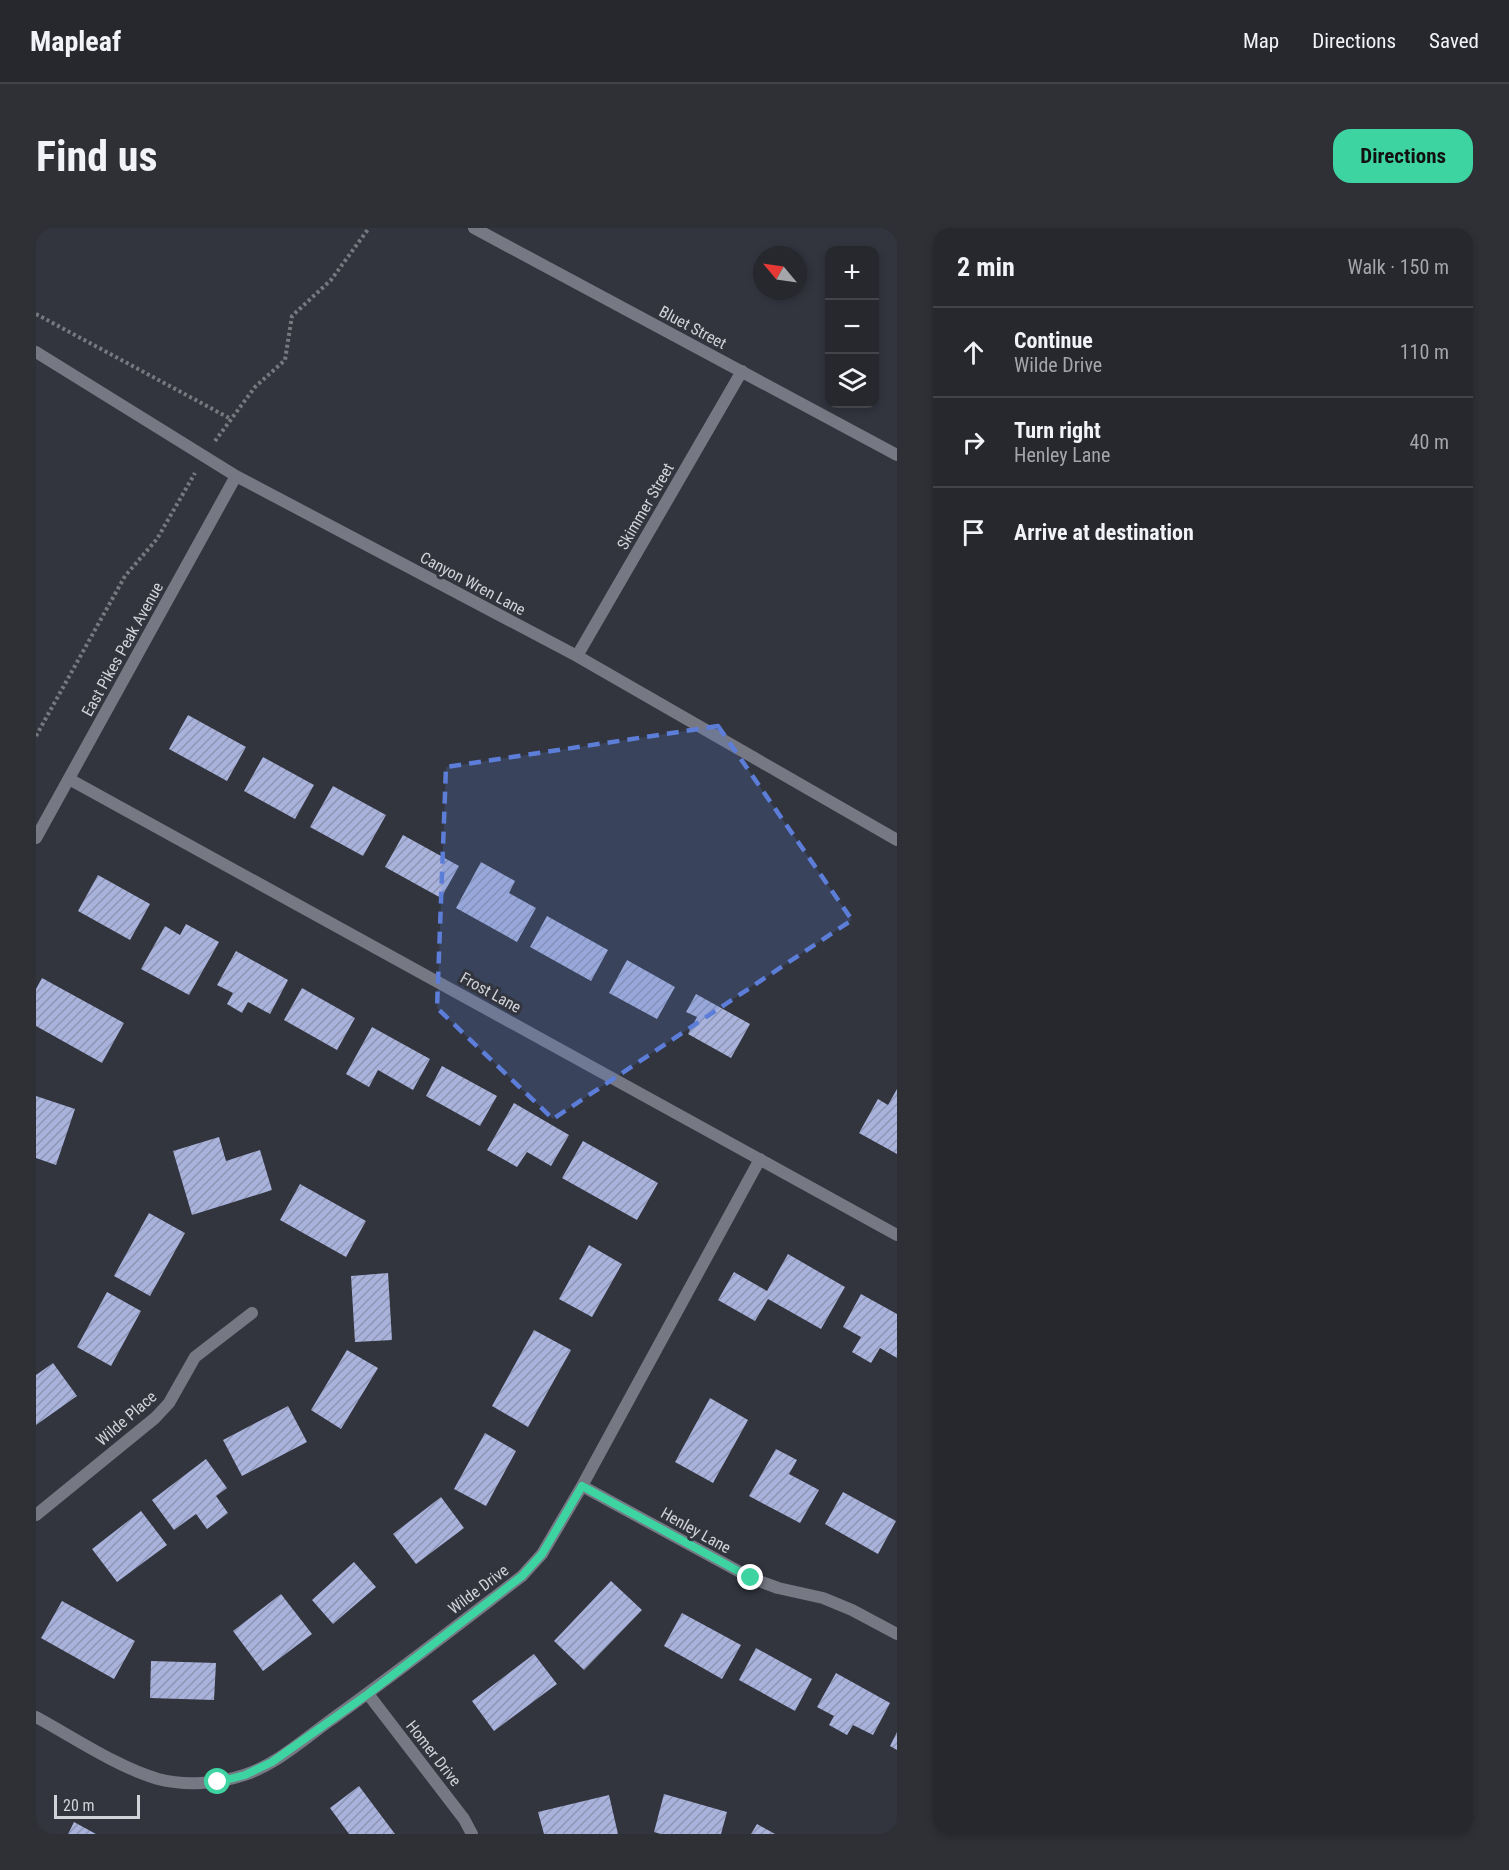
<!DOCTYPE html>
<html lang="en">
<head>
<meta charset="utf-8">
<style>
  body { margin:0; font-family:"Roboto Condensed",sans-serif; background:#2e3036; color:#f1f3f6 }
  .controls { position:absolute; right:18px; top:18px; display:grid; overflow:hidden; border-radius:12px; box-shadow:0 3px 9px #0003 }
  .controls button { width:54px; height:54px; display:grid; place-items:center; padding:0; border:0; border-bottom:2px solid #42444a; background:#26282e; color:#f1f3f6; font:30px sans-serif }
  .compass { position:absolute; left:717px; top:18px; width:54px; height:54px; border-radius:50%; background:#26282e; box-shadow:0 3px 9px #0003; rotate:299deg }
  .scale { position:absolute; left:18px; bottom:15px; width:86px; box-sizing:border-box; padding-left:6px; border:3px solid #d1d3d9; border-top:0; font-size:16px; line-height:21px; white-space:nowrap; color:#d1d3d9; -webkit-text-stroke:4px #32353e; paint-order:stroke }
  .stop { position:absolute; width:18px; height:18px; margin:-14px; border:4px solid #3ed4a2; border-radius:50%; background:#fff }
  .stop.end { background:#3ed4a2; border-color:#fff; box-shadow:0 2px 6px #0008 }
  .list { margin:0; padding:0; list-style:none }
  h2 { display:flex; justify-content:space-between; align-items:center; height:78px; margin:0; padding:0 24px; font-size:26px }
  h2 small { font-size:20px; font-weight:400; color:#a4a6aa }
  .list li { display:grid; grid-template-columns:39px 1fr auto; gap:18px; align-items:center; box-sizing:border-box; height:90px; padding:0 24px; border-top:2px solid #42444a }
  .list b { display:block; font-size:22px; white-space:nowrap }
  .list p { margin:0; font-size:20px; white-space:nowrap; color:#a4a6aa }
  .list em { font-size:20px; font-style:normal; color:#a4a6aa }
  .icon { flex:none; width:33px; height:33px; fill:none; stroke:currentColor; stroke-width:2; stroke-linecap:round; stroke-linejoin:round }
  .map { position:relative; flex:none; width:861px; height:1606px; overflow:hidden; border-radius:18px }
  header { display:flex; align-items:center; gap:36px; box-sizing:border-box; height:84px; padding:0 30px; background:#26282e; border-bottom:2px solid #42444a }
  header strong { font-size:28px }
  nav { display:flex; gap:33px; margin-inline-start:auto; font-size:21px }
  .intro { display:flex; align-items:center; justify-content:space-between; box-sizing:border-box; height:144px; padding:0 36px }
  h1 { margin:0; font-size:42px }
  .button { padding:15px 27px; border-radius:18px; background:#3ed4a2; color:#111; font-size:21px; font-weight:700 }
  main { display:flex; gap:36px; padding:0 36px }
  aside { flex:1; background:#26282e; border-radius:18px; box-shadow:0 3px 9px #0003 }
  .map>svg:first-child { display:block }
  .building { fill:url(#building-hatch) }
  .lines { fill:none; stroke-linecap:round; stroke-linejoin:round }
  .path { stroke:#767980; stroke-width:4; stroke-dasharray:3 3; stroke-linecap:butt }
  .street { stroke:#767884; stroke-width:12 }
  .route { stroke:#3ed4a2; stroke-width:8 }
  .marked { fill:#5c7dd8; fill-opacity:0.2; stroke:#5c7dd8; stroke-width:4.5; stroke-dasharray:12 8; stroke-linejoin:round }
  .labels { text-anchor:middle; stroke-width:6; stroke-linejoin:round; paint-order:stroke }
  .street-label { font-size:16px; fill:#d1d3d9; stroke:#32353e }
</style>
</head>
<body>
<header>
<strong>Mapleaf</strong>
<nav><a>Map</a><a>Directions</a><a>Saved</a></nav>
</header>
<div class="intro"><h1>Find us</h1><a class="button">Directions</a></div>
<main>
<div class="map">
<svg width="861" height="1606" viewBox="0 0 861 1606">
  <defs>
    <pattern id="building-hatch" width="6" height="6" patternUnits="userSpaceOnUse" patternTransform="scale(1.5)"><rect width="6" height="6" fill="#a8b2db"/><path d="M-1 1l2-2M0 6l6-6M5 7l2-2" fill="none" stroke="#8e95b4"/></pattern>
  </defs>
  <rect width="100%" height="100%" fill="#32353e"/>
  <path class="building" d="M152,487L210,519L191,553L133,521Z
    M227,529L278,557L259,591L208,563Z
    M297,558L350,587L327,628L274,599Z
    M367,607L423,638L405,670L349,639Z
    M445,634L479,653L473,665L500,680L481,714L420,680Z
    M62,647L114,676L94,712L42,683Z
    M511,688L572,722L555,753L494,719Z
    M150,696L183,714L153,767L105,741L129,698L144,707Z
    M200,723L252,752L234,786L212,774L206,785L191,776L197,765L181,757Z
    M591,732L639,759L621,791L573,765Z
    M6,750L88,795L66,835L0,798V761Z
    M266,760L319,790L301,822L248,792Z
    M660,766L714,796L695,830L652,806L661,789L650,784Z
    M336,799L394,831L377,862L342,842L333,859L310,846Z
    M406,838L461,868L444,898L390,868Z
    M861,861V926L823,905L842,871L852,877Z
    M0,868L39,881L20,937L0,930Z
    M478,875L533,907L515,938L491,924L481,939L451,922Z
    M183,909L190,933L224,922L236,962L156,987L137,923Z
    M547,913L622,955L601,992L526,950Z
    M264,956L330,993L310,1029L244,992Z
    M113,985L149,1005L114,1068L78,1048Z
    M553,1017L586,1036L556,1089L523,1071Z
    M752,1026L809,1059L785,1101L732,1071L719,1093L682,1072L698,1044L731,1063Z
    M352,1045L356,1112L319,1114L315,1048Z
    M71,1064L105,1083L75,1138L41,1119Z
    M825,1066L861,1086V1130L844,1120L835,1135L816,1124L825,1109L807,1099Z
    M498,1102L535,1122L492,1199L456,1178Z
    M311,1122L342,1140L305,1201L275,1182Z
    M17,1135L41,1168L0,1197V1147Z
    M674,1170L712,1192L677,1255L639,1234Z
    M252,1178L271,1214L206,1248L187,1212Z
    M449,1205L480,1223L450,1278L418,1261Z
    M740,1221L761,1232L753,1246L783,1262L764,1295L713,1268Z
    M170,1231L191,1260L180,1268L192,1285L171,1301L160,1286L138,1302L116,1272Z
    M807,1264L860,1293L842,1326L789,1296Z
    M405,1269L428,1300L380,1336L357,1306Z
    M105,1283L131,1317L81,1354L56,1321Z
    M318,1334L340,1359L297,1396L276,1372Z
    M575,1353L606,1382L548,1442L518,1413Z
    M245,1366L276,1406L227,1443L197,1403Z
    M26,1373L99,1413L78,1451L5,1410Z
    M646,1385L705,1417L686,1451L628,1418Z
    M720,1420L776,1451L759,1483L703,1452Z
    M498,1426L521,1456L458,1503L436,1473Z
    M115,1433L180,1435L178,1472L114,1470Z
    M800,1445L854,1475L837,1507L817,1497L811,1507L793,1497L798,1488L781,1479Z
    M861,1504V1522L854,1518Z
    M323,1558L359,1606H313L294,1580Z
    M628,1566L691,1584L685,1606H625L618,1604Z
    M573,1567L582,1606H508L502,1584Z
    M38,1594L60,1606H32Z
    M721,1596L739,1606H715Z"/>
  <g class="lines">
    <path class="path" d="M0,86L195,191
      M179,213L219,159L249,132L256,88L295,52L333,0
      M0,508L89,348L121,311L159,245"/>
    <path class="street" d="M438,0L861,227
      M0,124L200,248L541,428L861,612
      M541,428L706,143
      M33,551L861,1007
      M0,610L200,248
      M546,1258L715,1350L742,1360L787,1370L816,1382L861,1406
      M0,1287L119,1190L133,1175L159,1129L216,1085
      M332,1466L428,1591L436,1606
      M0,1489C37,1509 81,1539 122,1551C149,1558 181,1556 208,1547C239,1537 266,1513 292,1494C358,1447 422,1397 486,1348L506,1326L546,1258L724,931"/>
  </g>
  <g class="lines">
    <path class="route" d="M182,1554L209,1547L236,1534L332,1466L486,1348L506,1326L546,1258L715,1350"/>
  </g>
  <path class="marked" d="M682,498L816,692L517,891L401,780L410,539Z"/>
  <g class="labels">
    <g class="street-label">
      <text transform="translate(657 99) rotate(28)" y="6">Bluet Street</text>
      <text transform="translate(609 278) rotate(-60)" y="6">Skimmer Street</text>
      <text transform="translate(437 355) rotate(28)" y="6">Canyon Wren Lane</text>
      <text transform="translate(86 421) rotate(-61)" y="6">East Pikes Peak Avenue</text>
      <text transform="translate(455 764) rotate(29)" y="6">Frost Lane</text>
      <text transform="translate(90 1190) rotate(-41)" y="6">Wilde Place</text>
      <text transform="translate(660 1302) rotate(29)" y="6">Henley Lane</text>
      <text transform="translate(442 1361) rotate(-37)" y="6">Wilde Drive</text>
      <text transform="translate(398 1525) rotate(52)" y="6">Homer Drive</text>
    </g>
  </g>
</svg>
<div class="controls">
<button>+</button>
<button>−</button>
<button><svg class="icon" aria-label="layers" viewBox="0 0 24 24"><path d="M12 4l9 5-9 5-9-5zM3 14l9 5 9-5"/></svg></button>
</div>
<svg class="compass" viewBox="-18 -18 36 36"><path d="M0-13l5 13h-10z" fill="#e53935"/><path d="M0 13l5-13h-10z" fill="#a4a6aa"/></svg>
<div class="scale">20 m</div>
<div class="stop" style="left:182px;top:1554px"></div>
<div class="stop end" style="left:715px;top:1350px"></div>
</div>
<aside>
<h2>2 min<small>Walk · 150 m</small></h2>
<ul class="list">
<li><svg class="icon" aria-label="ahead" viewBox="0 0 24 24"><path d="M12 20V5M6 11l6-6 6 6"/></svg><div><b>Continue</b><p>Wilde Drive</p></div><em>110 m</em></li>
<li><svg class="icon" aria-label="right" viewBox="0 0 24 24"><path d="M7 20v-9h11M14 6l5 5-5 5"/></svg><div><b>Turn right</b><p>Henley Lane</p></div><em>40 m</em></li>
<li><svg class="icon" aria-label="arrive" viewBox="0 0 24 24"><path d="M6 21V4h12l-3 4 3 4H6"/></svg><div><b>Arrive at destination</b></div></li>
</ul>
</aside>
</main>
</body>
</html>
